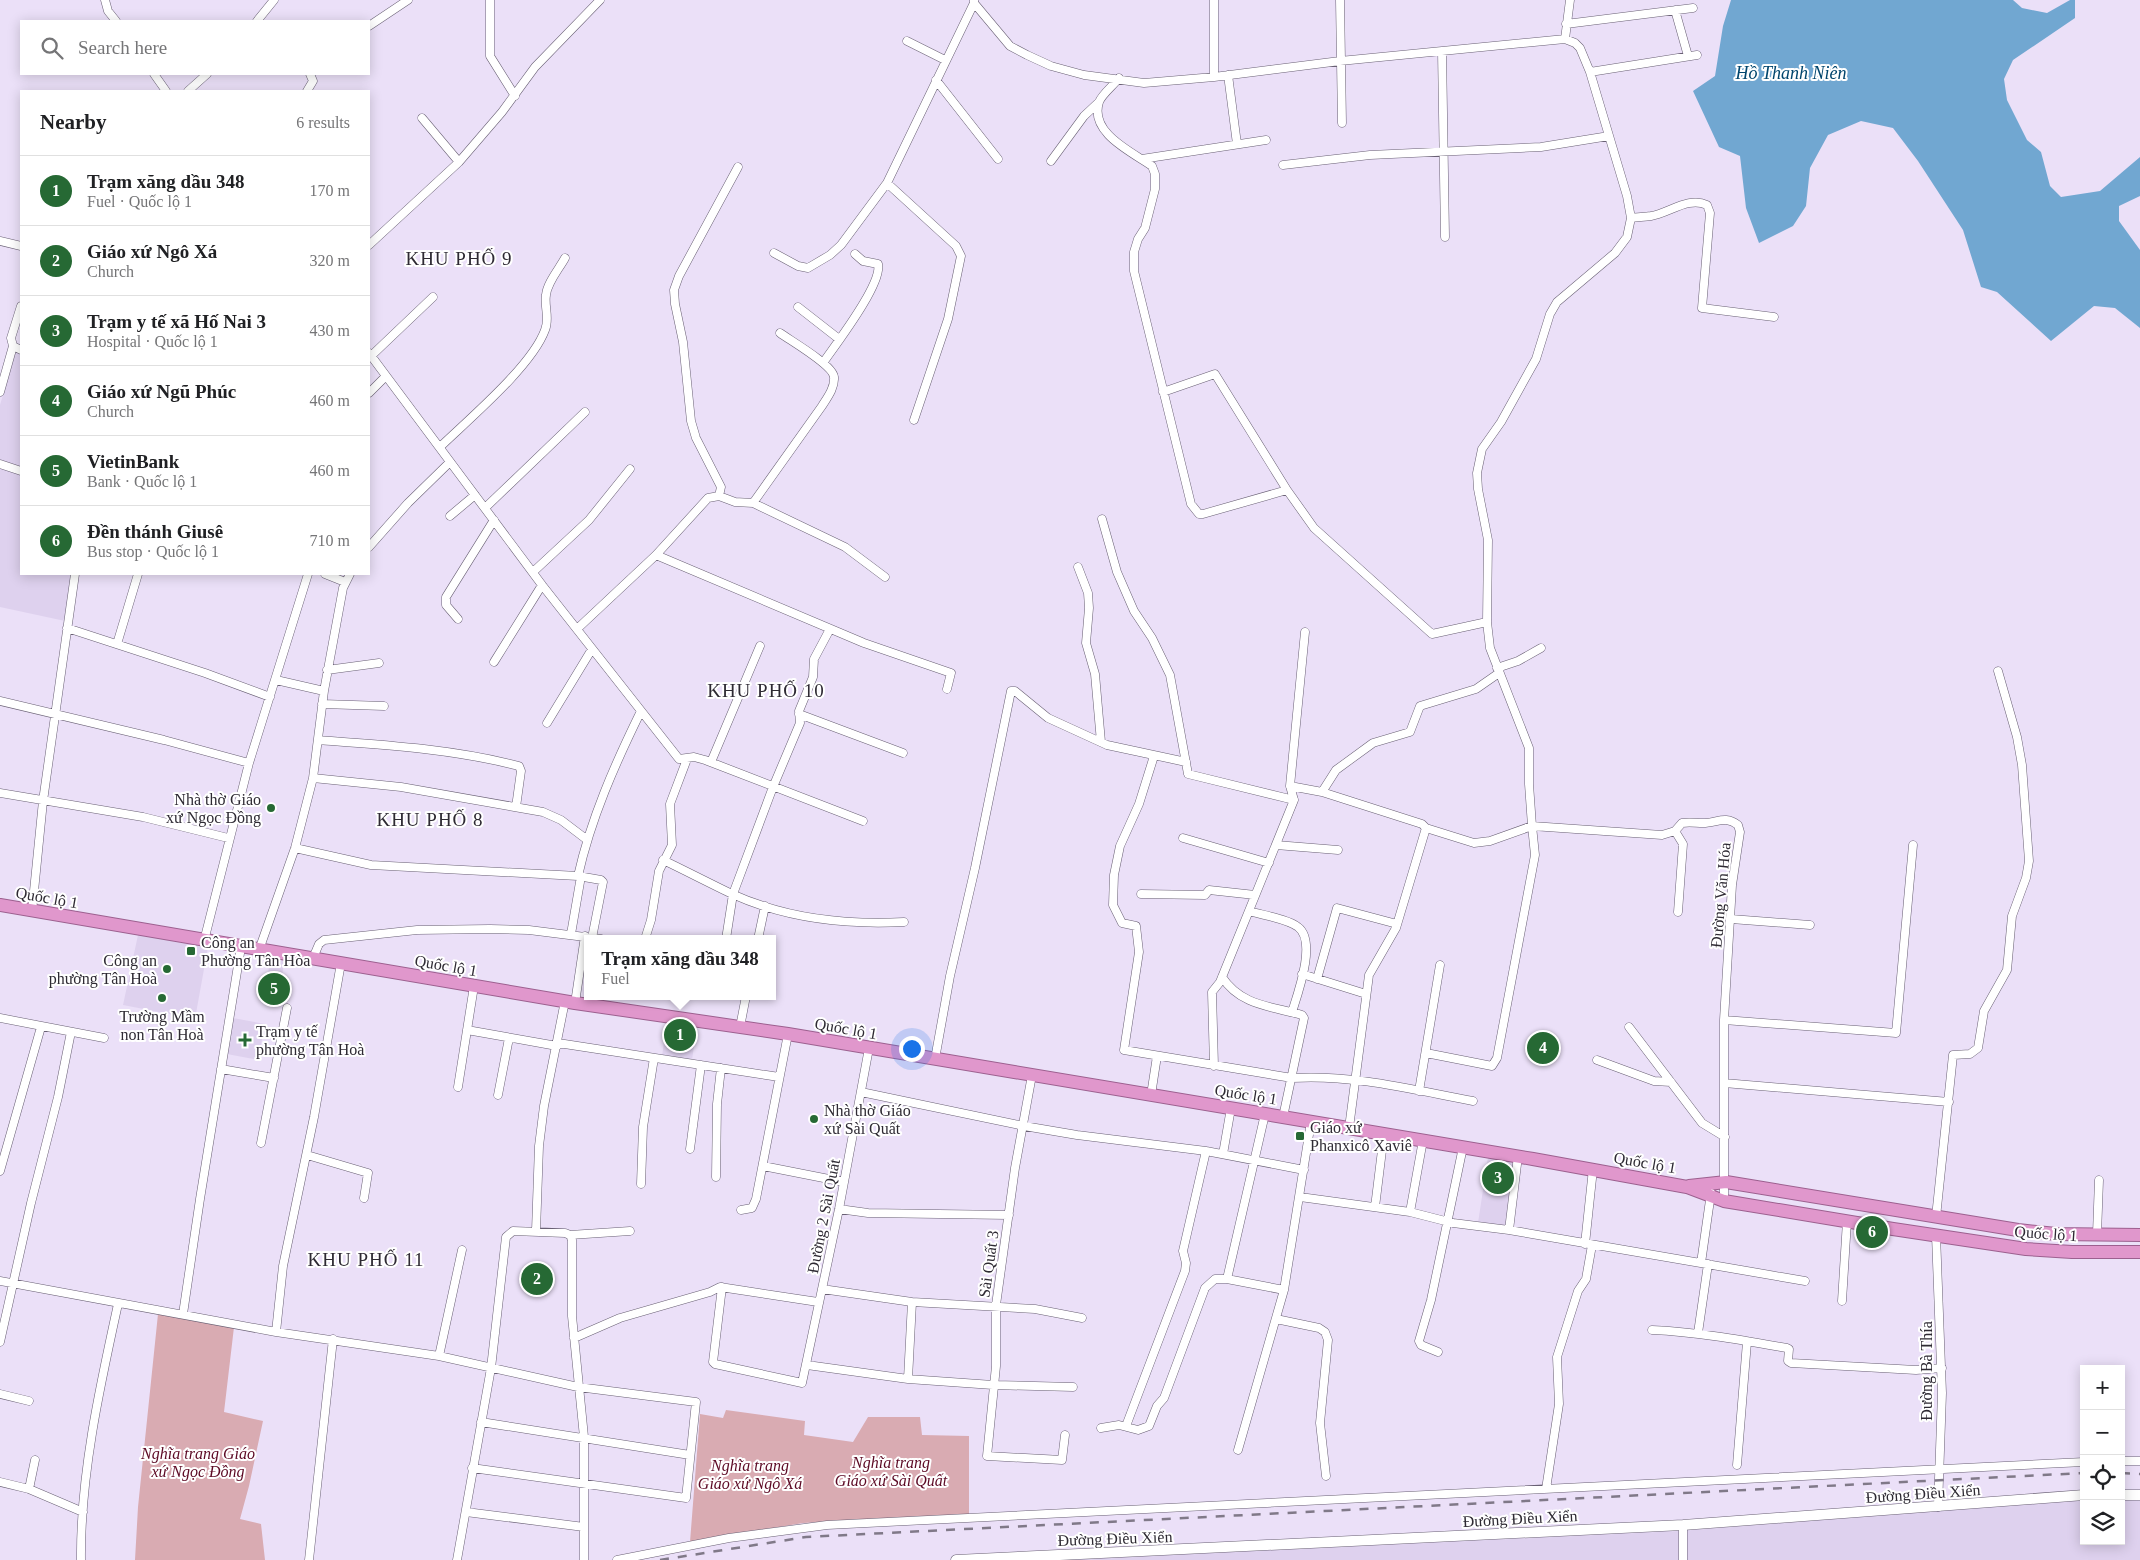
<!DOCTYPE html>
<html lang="en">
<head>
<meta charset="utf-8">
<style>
  body { margin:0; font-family:Georgia,serif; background:#f2f2f2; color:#202124 }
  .controls { position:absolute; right:15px; bottom:15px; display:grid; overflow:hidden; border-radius:0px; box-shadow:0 2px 12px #0003 }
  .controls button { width:45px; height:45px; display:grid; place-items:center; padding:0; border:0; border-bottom:1px solid #e0e0e0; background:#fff; color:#202124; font:25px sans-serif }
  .you { position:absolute; left:911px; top:1048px; width:18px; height:18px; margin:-12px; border:4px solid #fff; border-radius:50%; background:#1a73e8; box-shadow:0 0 0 8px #1a73e833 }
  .badge { display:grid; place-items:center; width:32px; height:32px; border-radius:50%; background:#266934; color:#fff; font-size:16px; font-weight:700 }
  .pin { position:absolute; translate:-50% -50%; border:2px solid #fff; box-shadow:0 1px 5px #0006 }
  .popup { position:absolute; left:584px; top:935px; width:192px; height:65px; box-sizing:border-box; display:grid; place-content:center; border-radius:0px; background:#fff; filter:drop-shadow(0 1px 4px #0005); font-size:16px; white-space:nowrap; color:#757577 }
  .popup b { font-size:19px; color:#202124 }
  .popup::after { content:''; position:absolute; left:50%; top:100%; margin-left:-10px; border:10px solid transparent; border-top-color:#fff }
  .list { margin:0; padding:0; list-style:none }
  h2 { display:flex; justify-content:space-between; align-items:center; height:65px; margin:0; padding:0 20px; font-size:21px }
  h2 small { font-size:16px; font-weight:400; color:#757577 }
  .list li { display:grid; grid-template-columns:32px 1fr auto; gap:15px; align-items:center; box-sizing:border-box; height:70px; padding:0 20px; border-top:1px solid #e0e0e0 }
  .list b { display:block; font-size:19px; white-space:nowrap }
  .list p { margin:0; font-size:16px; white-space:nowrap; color:#757577 }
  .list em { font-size:16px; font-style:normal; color:#757577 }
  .icon { flex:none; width:28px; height:28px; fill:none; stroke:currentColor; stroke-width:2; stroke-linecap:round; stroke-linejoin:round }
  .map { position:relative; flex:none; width:2140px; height:1560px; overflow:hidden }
  .search { position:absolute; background:#fff; box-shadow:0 2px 12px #0003; left:20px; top:20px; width:350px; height:55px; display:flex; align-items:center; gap:12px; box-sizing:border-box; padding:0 18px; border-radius:0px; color:#757577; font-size:19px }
  .panel { position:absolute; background:#fff; box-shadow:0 2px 12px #0003; left:20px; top:90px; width:350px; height:485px; border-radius:0px }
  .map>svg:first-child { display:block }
  .built { fill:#ded1ee }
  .green { fill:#d9abb2 }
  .water { fill:#71a7d1 }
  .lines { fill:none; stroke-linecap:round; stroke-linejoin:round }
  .minor-casing { stroke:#696074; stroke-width:9 }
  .tertiary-casing { stroke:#696074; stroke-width:11 }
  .trunk-casing { stroke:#9c608f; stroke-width:14 }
  .minor { stroke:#fff; stroke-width:8 }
  .tertiary { stroke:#fff; stroke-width:10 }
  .trunk { stroke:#e097cc; stroke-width:12 }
  .rail { stroke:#807988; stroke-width:2.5; stroke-dasharray:9 9; stroke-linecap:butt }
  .poi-dot { fill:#266934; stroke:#fff; stroke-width:2 }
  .labels { text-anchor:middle; stroke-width:4; stroke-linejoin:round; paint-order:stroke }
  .poi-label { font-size:16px; fill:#2e2a33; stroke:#fff; text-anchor:start }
  .street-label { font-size:16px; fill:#2e2a33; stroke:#fff }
  .park-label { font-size:16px; font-style:italic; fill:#5c0924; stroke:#fff }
  .water-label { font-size:18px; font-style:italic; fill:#00456d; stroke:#fff }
  .quarter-label { font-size:19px; letter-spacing:1px; fill:#2e2a33; stroke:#fff }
</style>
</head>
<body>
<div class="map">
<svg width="2140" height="1560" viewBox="0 0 2140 1560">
  <rect width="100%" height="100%" fill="#ebe0f8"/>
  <path class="built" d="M16,350L21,353V467L0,461V405Z
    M0,467L21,474V574H72L65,621L0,607Z
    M138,935L208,947L195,1019L123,1005Z
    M270,957L284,959L279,1005L265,1003Z
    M233,1018L265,1024L258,1060L227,1054Z
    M667,1022L697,1026L692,1060L662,1056Z
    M1488,1157L1514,1161L1507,1226L1478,1223Z
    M2080,1500H2084V1541H2121V1500L2140,1501V1560H1061L1679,1531Z"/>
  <path class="green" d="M158,1314L234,1327L224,1412L263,1421L249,1486L240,1519L261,1524L265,1560H135L138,1507Z
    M726,1410L805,1421L804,1435L853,1442L868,1417H920L922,1435L969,1436V1514L803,1523L690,1542L700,1414L723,1418Z"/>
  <path class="water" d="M1731,0H2013L2022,8L2047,13L2070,0H2075V18L2013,60L2004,79L2007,100L2027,140L2041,152L2050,186L2061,197L2100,191L2140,157V196L2119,206V221L2140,250V328L2115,308L2094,306L2051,341L1997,292L1981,287L1963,230L1918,161L1893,128L1861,121L1828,135L1810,168L1806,206L1793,226L1759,243L1746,208L1740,156L1719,147L1693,91L1715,76L1723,26Z"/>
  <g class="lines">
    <defs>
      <path id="minor" d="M105,0L108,11L116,21
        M490,0V56L515,96
        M974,0V3L1010,46L1027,55L1051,66L1084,75L1144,83L1214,77L1340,61L1565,39L1575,43L1580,48L1590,72L1627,196L1631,218L1627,237L1615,253L1557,302L1550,314L1536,359L1501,422L1482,449L1477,473L1478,489L1488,540L1487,622L1490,648L1529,748V784L1532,826L1490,841L1474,843L1426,828L1396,928L1369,975L1349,1128
        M1340,0L1342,123
        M1675,10L1688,56
        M257,21L274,0
        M1566,24L1693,8
        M369,26L408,0
        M1565,39L1570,0
        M907,41L945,60
        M1442,51L1445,237
        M1590,72L1697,55
        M154,74L166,91
        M1228,75L1237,144
        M1214,77V0
        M1119,78C1114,85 1102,94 1099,102C1089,133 1132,152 1152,166L1155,174V189L1145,228L1138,239L1134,252V271L1191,504L1199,514H1203L1287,490L1314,528L1432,634L1487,622
        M936,80L998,159
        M188,91L207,74
        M307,91L313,81L310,74
        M422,118L459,162
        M1142,159L1266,140
        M1051,161L1084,116L1099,102
        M1283,165L1370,155L1541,147L1609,136
        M887,183L956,246L961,256L948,319L914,420
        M1631,218C1638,217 1644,217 1651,216C1669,213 1689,196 1707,205L1710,213L1702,308L1774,317
        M0,241L21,246
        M369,245L459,162L502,112L535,67L600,0
        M774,253L798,266L808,268L830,255L841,245L887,183L974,3
        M21,306L11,338L13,346L21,350
        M798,307L839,339
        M369,353L542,585L679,759L694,757L705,760L863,821
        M371,356L433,297
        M823,363C836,344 883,283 878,264L863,261L855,254
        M0,392L13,346
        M1163,392L1215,374L1287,490
        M369,393L386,376
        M440,447C469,419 532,366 545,330C550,318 544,307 546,295C547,283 559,269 565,258
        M0,464L21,471
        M719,496L721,487L696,438L691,421L683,342L675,304L674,290L679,276L738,167
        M753,503L822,406C827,398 835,388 834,377C833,365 791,341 780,333
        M485,508L585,412
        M450,516L475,495
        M1102,519L1117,572L1134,611L1152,638L1170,675L1188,774L1294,800
        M369,547L408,503L450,462
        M656,555L864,643L951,673L947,689
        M1078,567L1088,593L1089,608L1086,643L1095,674L1101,742
        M533,572L589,520L630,469
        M325,574L345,582
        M458,619L446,605V597L494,520
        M67,628L205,673L270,697
        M577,629L656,555L708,498L719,496L735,502L753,503L845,547L885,577
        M117,644L138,574
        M494,662L542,585
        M1497,668L1518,661L1541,648
        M327,670L379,663
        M276,680L324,691
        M0,701L164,740L249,763
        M322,704L384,706
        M799,714L903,753
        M547,723L592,649
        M318,740C386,745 453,749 519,766L521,771L516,807
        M1154,756L1139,804L1120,846L1114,875L1113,905L1122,923L1136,926L1139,952L1124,1050L1292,1078C1352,1074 1414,1090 1473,1101
        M711,762L760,646
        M313,778L401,787L543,812L561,820L586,839
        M1290,786L1322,792L1422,824L1426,828
        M1322,792L1336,770L1373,743L1410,732L1420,706L1476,689L1499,673
        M0,793L143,817L228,838
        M1675,831L1683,844L1678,912
        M1183,838L1269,863
        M1276,845L1338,850
        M295,848L371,865L578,876L601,880L603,882L592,938
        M663,860C686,871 709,883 732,894C785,918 846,925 904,922
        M578,876C591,818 615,764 641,711
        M1141,894L1205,895L1209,890L1255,895
        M32,911L43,801L75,574
        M1249,911C1262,915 1288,919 1298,927C1317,941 1298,993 1292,1012
        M1731,919L1810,925
        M571,934L580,882
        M645,939L651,920L659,871L672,845L670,804L687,759
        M726,939L733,894L773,787L800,723L799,711L813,677L814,659L830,629
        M758,939L765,906
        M204,941L249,763L308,574
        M259,950L295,848L313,778L324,691L343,588L350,574
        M313,958L319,944L324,940L417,930L490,929L529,930L601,939
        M1302,974L1366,994
        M1222,977C1241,1006 1271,1006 1302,1015L1304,1018L1283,1117
        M1317,979L1337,908L1397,924
        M575,1003L585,936
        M0,1018L104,1038
        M1724,1020L1896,1033L1913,845
        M740,1027L746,996
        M1629,1027L1702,1123L1725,1137
        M467,1030L557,1046
        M558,1043L779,1077
        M1426,1053L1492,1066L1497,1058L1535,855L1532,826L1662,835L1675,831L1682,823C1689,822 1696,823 1703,823C1717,823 1725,815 1738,825L1740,832L1732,885L1724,1020V1201
        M935,1059L950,976L975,868L1011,691H1015L1048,718L1107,745L1186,762
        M1597,1060L1654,1081L1671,1082
        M1214,1066L1212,992L1220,982L1294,800L1290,786L1305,632
        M221,1069L274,1078
        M1032,1075L1015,1168L996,1305V1366L987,1456L1062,1460L1065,1435
        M1724,1083L1949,1102
        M458,1087L474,986
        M1419,1091L1440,965
        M861,1092L1024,1126L1077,1135L1206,1151L1304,1170
        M498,1095L509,1038
        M1151,1095L1157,1056
        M261,1143L287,1008
        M690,1149L701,1065
        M1223,1154L1231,1108
        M307,1155L368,1173L364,1198
        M763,1166L844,1182
        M0,1171L41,1027
        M716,1177L717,1104L721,1068
        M641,1184L643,1127L654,1058
        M1300,1197L1410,1212L1453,1223L1509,1230L1805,1281
        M1375,1207L1384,1134
        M839,1209L868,1213L1009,1215
        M741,1210L752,1208L756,1199L788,1034
        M1410,1212L1423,1140
        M1936,1217L1953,1055L1970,1054L1978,1048L1984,1011L2007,970L2012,916L2026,878L2029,861L2022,765L2017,737L1998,671
        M1509,1230L1518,1156
        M536,1231L539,1146L544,1106L565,1001
        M2097,1234L2099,1180
        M570,1235L630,1231
        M1936,1235L1942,1393L1938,1507
        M1585,1244L1593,1169
        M1701,1263L1711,1193
        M1227,1279L1265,1114
        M0,1281L276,1332L439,1356L578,1387L696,1402L686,1498L472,1468
        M722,1287L713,1362L715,1364L802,1383L839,1209L869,1048
        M822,1289L912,1302L1035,1309L1082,1318
        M1842,1301L1847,1221
        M183,1314L200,1199L241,947
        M1276,1319L1319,1328L1325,1332L1328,1340L1320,1423L1326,1476
        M1652,1330C1697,1332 1741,1340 1787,1348L1789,1349L1788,1361L1791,1363L1916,1370L1942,1368
        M276,1332L283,1266L314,1117L341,963
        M1698,1333L1708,1264
        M574,1338L620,1318L710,1292L720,1287L818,1302
        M0,1342L31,1203L58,1097L71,1032
        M1438,1352L1421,1345L1419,1341L1431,1300L1463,1147
        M439,1356L462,1250
        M807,1365L908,1379L993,1385L1073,1387
        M908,1379L912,1302
        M0,1394L29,1401
        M481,1422L690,1455
        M1126,1426L1185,1271L1186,1263L1183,1251L1206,1151
        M1101,1428L1119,1425L1138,1430L1149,1426L1157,1406L1164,1398L1205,1288L1215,1279H1227L1284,1290
        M1238,1450L1284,1290L1311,1122
        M35,1460L29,1489L83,1512
        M2121,1461H2140
        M1737,1465L1747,1342
        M0,1482L29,1489
        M1546,1489L1559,1404L1557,1357L1578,1291L1586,1279L1592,1245
        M466,1512L584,1527
        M1683,1525V1560
        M81,1560C80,1476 100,1386 118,1304
        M309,1560L333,1339
        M457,1560L491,1368L506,1237L513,1231L565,1233L570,1235L572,1240V1316L584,1437V1560
        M617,1560L729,1538L827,1525L2084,1462"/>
      <path id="tertiary" d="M2121,1495H2140
        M956,1560L1683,1525L2084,1495"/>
      <path id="trunk" d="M0,905L575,1003L788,1034L1533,1159L1687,1187L1724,1201L1893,1229L2026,1249L2072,1252H2140
        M1689,1186L1726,1182L2018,1230L2056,1234L2140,1235"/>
    </defs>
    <use href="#minor" class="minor-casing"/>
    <use href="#tertiary" class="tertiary-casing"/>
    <use href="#trunk" class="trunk-casing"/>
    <use href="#minor" class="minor"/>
    <use href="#tertiary" class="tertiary"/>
    <use href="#trunk" class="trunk"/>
    <path class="rail" d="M2121,1473L2140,1474
      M660,1560L806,1537L2084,1473"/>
  </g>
  <g class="poi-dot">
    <circle cx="271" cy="808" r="5"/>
    <rect x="186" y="946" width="10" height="10" rx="2.5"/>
    <circle cx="167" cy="969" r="5"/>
    <circle cx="162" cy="998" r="5"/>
    <path d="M242.5 1032.5h5v5h5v5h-5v5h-5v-5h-5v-5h5z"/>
    <circle cx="814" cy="1119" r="5"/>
    <rect x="1295" y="1131" width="10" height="10" rx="2.5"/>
  </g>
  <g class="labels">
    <g class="poi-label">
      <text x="261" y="805" text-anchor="end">Nhà thờ Giáo<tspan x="261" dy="18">xứ Ngọc Đồng</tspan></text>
      <text x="201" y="948">Công an<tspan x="201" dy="18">Phường Tân Hòa</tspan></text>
      <text x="157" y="966" text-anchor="end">Công an<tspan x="157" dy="18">phường Tân Hoà</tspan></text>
      <text x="162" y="1022" text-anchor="middle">Trường Mầm<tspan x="162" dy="18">non Tân Hoà</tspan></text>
      <text x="256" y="1037">Trạm y tế<tspan x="256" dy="18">phường Tân Hoà</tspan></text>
      <text x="824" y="1116">Nhà thờ Giáo<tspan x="824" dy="18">xứ Sài Quất</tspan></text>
      <text x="1310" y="1133">Giáo xứ<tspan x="1310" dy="18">Phanxicô Xaviê</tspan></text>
    </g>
    <g class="street-label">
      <text transform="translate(1720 895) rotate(-85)" y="6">Đường Văn Hóa</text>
      <text transform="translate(47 897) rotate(10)" y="6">Quốc lộ 1</text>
      <text transform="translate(446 965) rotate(10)" y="6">Quốc lộ 1</text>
      <text transform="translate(846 1028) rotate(10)" y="6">Quốc lộ 1</text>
      <text transform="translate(1246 1094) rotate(9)" y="6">Quốc lộ 1</text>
      <text transform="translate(1645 1162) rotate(10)" y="6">Quốc lộ 1</text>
      <text transform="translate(823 1216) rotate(-79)" y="6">Đường 2 Sài Quất</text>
      <text transform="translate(2046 1233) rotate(4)" y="6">Quốc lộ 1</text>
      <text transform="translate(988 1264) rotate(-82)" y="6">Sài Quất 3</text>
      <text transform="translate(1926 1371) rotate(-90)" y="6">Đường Bà Thía</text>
      <text transform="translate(1923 1493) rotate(-4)" y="6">Đường Điều Xiển</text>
      <text transform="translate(1520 1518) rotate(-3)" y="6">Đường Điều Xiển</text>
      <text transform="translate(1115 1538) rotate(-2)" y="6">Đường Điều Xiển</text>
    </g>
    <g class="park-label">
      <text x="198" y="1459">Nghĩa trang Giáo<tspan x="198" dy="18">xứ Ngọc Đồng</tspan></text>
      <text x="891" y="1468">Nghĩa trang<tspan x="891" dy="18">Giáo xứ Sài Quất</tspan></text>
      <text x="750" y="1471">Nghĩa trang<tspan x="750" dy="18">Giáo xứ Ngô Xá</tspan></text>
    </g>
    <g class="water-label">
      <text x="1791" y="79">Hồ Thanh Niên</text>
    </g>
    <g class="quarter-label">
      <text x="459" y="265">KHU PHỐ 9</text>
      <text x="766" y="697">KHU PHỐ 10</text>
      <text x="430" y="826">KHU PHỐ 8</text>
      <text x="366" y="1266">KHU PHỐ 11</text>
    </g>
  </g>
</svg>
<div class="controls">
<button>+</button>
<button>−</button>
<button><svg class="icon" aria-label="locate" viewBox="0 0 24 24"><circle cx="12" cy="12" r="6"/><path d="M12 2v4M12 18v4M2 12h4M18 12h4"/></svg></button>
<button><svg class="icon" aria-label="layers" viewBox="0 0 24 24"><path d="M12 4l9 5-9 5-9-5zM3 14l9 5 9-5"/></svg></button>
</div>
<div class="you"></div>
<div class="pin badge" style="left:680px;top:1035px">1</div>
<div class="popup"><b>Trạm xăng dầu 348</b>Fuel</div>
<div class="pin badge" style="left:537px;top:1279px">2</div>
<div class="pin badge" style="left:1498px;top:1178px">3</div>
<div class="pin badge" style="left:1543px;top:1048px">4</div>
<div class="pin badge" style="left:274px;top:989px">5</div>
<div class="pin badge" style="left:1872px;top:1232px">6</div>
<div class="search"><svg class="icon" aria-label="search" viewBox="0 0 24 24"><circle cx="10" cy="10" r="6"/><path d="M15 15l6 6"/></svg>Search here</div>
<section class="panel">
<h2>Nearby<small>6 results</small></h2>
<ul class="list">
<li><span class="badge">1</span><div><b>Trạm xăng dầu 348</b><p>Fuel · Quốc lộ 1</p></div><em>170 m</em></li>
<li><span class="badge">2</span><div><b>Giáo xứ Ngô Xá</b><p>Church</p></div><em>320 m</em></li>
<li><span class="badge">3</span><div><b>Trạm y tế xã Hố Nai 3</b><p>Hospital · Quốc lộ 1</p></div><em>430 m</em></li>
<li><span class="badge">4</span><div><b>Giáo xứ Ngũ Phúc</b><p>Church</p></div><em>460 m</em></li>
<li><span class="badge">5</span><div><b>VietinBank</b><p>Bank · Quốc lộ 1</p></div><em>460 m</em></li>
<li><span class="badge">6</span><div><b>Đền thánh Giusê</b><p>Bus stop · Quốc lộ 1</p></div><em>710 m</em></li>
</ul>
</section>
</div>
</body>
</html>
